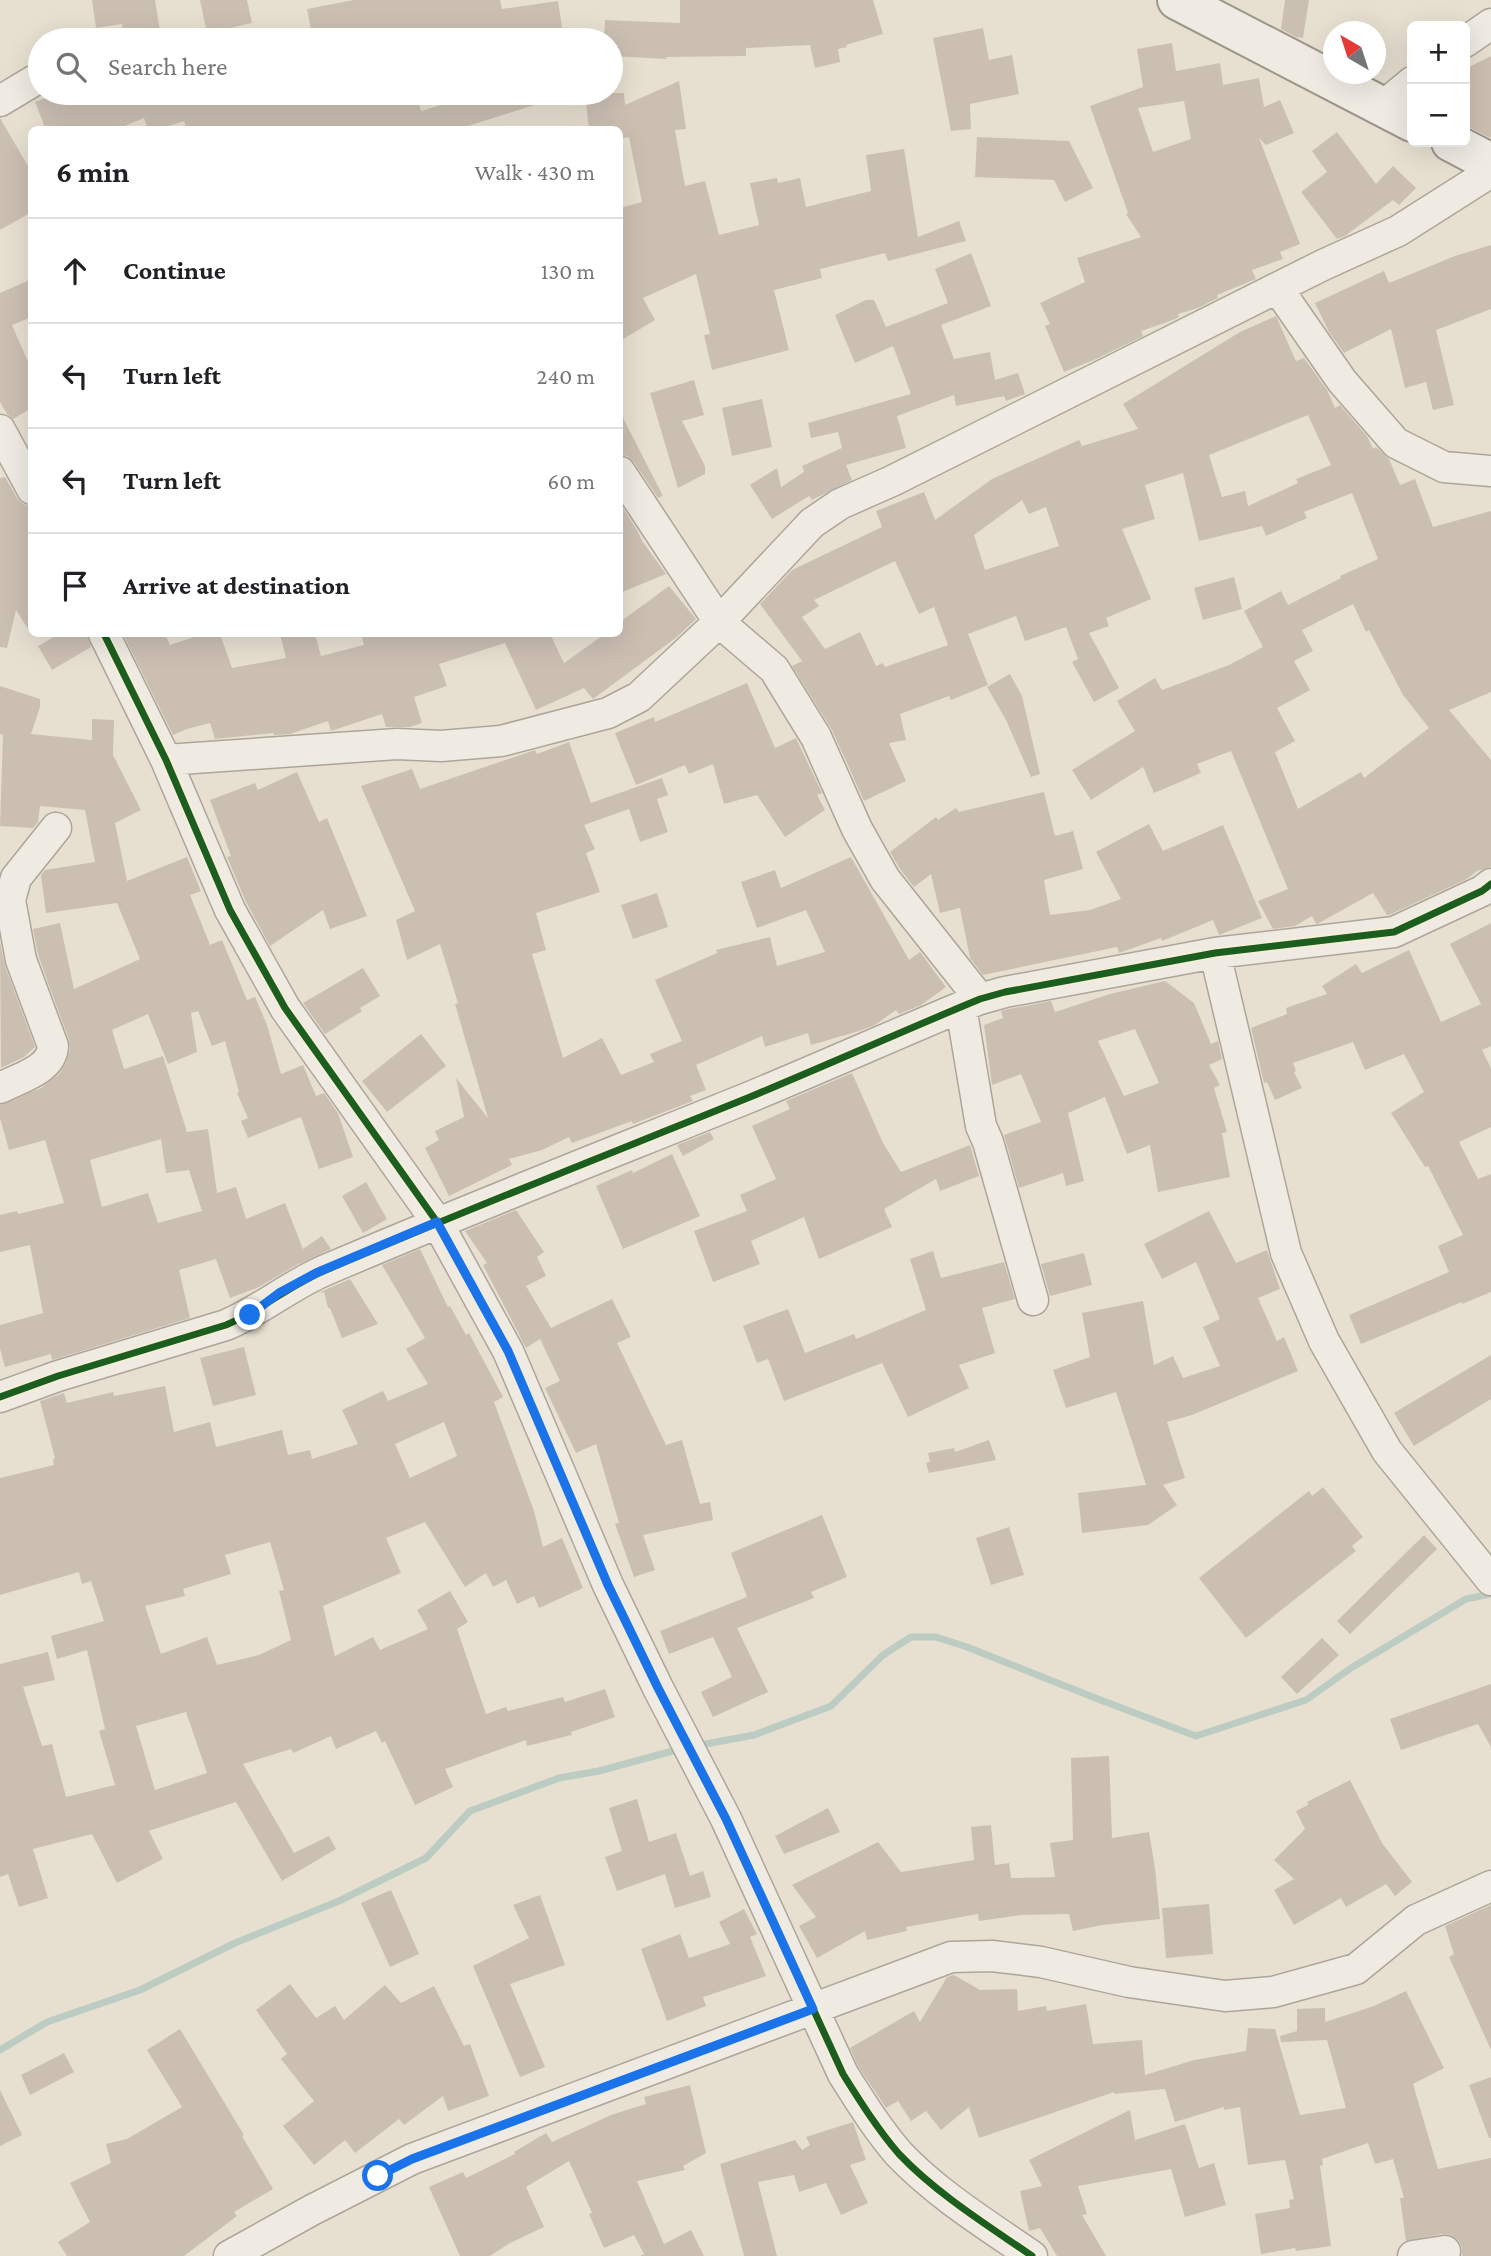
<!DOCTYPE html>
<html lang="en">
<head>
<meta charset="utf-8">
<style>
  body { margin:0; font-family:"Crimson Pro",serif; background:#f2f2f2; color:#202124 }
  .controls { position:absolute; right:21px; top:21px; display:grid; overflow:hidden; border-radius:10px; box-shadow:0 7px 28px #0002 }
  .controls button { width:63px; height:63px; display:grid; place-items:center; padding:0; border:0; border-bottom:2px solid #e0e0e0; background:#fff; color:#202124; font:35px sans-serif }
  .compass { position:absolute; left:1323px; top:21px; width:63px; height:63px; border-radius:50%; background:#fff; box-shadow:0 7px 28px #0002; rotate:321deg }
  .stop { position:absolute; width:21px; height:21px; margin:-16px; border:5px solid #1a73e8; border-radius:50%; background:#fff }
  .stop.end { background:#1a73e8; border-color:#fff; box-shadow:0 2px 7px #0008 }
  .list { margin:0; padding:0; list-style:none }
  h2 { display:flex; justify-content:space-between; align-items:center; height:91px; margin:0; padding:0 28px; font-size:30px }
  h2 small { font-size:23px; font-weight:400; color:#757577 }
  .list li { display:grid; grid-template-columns:46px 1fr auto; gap:21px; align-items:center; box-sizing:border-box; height:105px; padding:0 28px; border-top:2px solid #e0e0e0 }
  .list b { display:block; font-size:26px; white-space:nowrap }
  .list em { font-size:23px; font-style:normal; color:#757577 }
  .icon { flex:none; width:38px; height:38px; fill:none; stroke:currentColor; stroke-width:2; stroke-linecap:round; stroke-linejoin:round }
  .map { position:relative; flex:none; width:1491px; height:2256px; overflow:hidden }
  .search { position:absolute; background:#fff; box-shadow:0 7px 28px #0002; left:28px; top:28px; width:595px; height:77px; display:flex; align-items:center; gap:18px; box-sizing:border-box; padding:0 24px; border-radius:38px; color:#757577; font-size:26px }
  .panel { position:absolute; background:#fff; box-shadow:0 7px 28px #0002; left:28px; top:126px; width:595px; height:511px; border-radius:10px }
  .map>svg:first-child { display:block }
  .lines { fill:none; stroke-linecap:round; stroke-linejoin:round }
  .stream { stroke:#bcccc2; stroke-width:7 }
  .building { fill:#cbbfb2; fill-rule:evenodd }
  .street-casing { stroke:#ada599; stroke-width:33 }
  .secondary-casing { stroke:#9c958a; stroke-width:42 }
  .street { stroke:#efebe3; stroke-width:30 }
  .secondary { stroke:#efebe3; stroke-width:38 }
  .cycleway-casing { stroke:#f7eed8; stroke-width:11 }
  .cycleway { stroke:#1b5e20; stroke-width:7 }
  .route { stroke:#1a73e8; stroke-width:9 }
</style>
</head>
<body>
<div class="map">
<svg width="1491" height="2256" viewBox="0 0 1491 2256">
  <rect width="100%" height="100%" fill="#e7e0d1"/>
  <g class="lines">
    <path class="stream" d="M695,1746L754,1735L831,1706L883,1655L911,1637H936L967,1647L1103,1701L1196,1736L1306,1700L1351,1668L1466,1599L1491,1594
      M0,2050L47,2022L140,1990L235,1943L339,1901L426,1858L470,1811L559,1778L599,1771L680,1749"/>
  </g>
  <path class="building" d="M92,0H155L161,37L124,40L122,24L96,28Z
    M200,0H247L252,23L207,33Z
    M354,0H500L502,9L558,1L564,40H369L367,34L331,40H313L307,9Z
    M680,0H873L883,34L846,45L847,47L838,49L840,62L815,68L810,45L746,48V56L666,57L667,59L611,56V40H604L605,20L680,23Z
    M1285,0H1309L1303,38L1296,37L1281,29Z
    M983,28L989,60L1012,55L1019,94L970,104L971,129L951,131L933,38Z
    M1172,43L1176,71L1220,63L1223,85L1259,78L1264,107L1280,100L1294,133L1266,145L1259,138L1300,244L1280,252L1283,259L1252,270L1256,279L1217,295L1218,298L1198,308L1178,314L1179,317L1173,320L1141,331L1143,336L1096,359L1064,372L1045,326L1050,324L1040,303L1085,282L1077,258L1141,237L1126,214L1128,213L1090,106L1143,87L1137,49ZM1184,101L1191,139L1153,152L1138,108Z
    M1491,56V137L1490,138L1465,125V69Z
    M679,81L686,129L675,130L685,186L705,181L719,235L759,225L750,183L777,178L778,183L800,178L806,207L871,191L866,155L904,149L918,237L959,221L966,241L888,261L885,253L820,269L822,278L774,290L789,350L712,370L704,335L710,334L696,274L643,298L655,320L620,341V208L642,202L629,137L620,139V130H589L585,93H624L625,105Z
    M58,93H416L421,111L481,93H559L560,97L455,130H267V127L187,130L184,121L155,130H148L144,118L115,130H46L35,102Z
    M0,118L32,173V212L0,230Z
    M1337,132L1376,184L1393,166L1416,188L1399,205L1393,200L1345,236L1337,239L1301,192L1327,172L1312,151Z
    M977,137L1069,141L1093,188L1065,202L1054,180L975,177Z
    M1491,245V309L1436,330L1454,405L1433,410L1426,382L1405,388L1391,329L1344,353L1329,332L1315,303L1384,271L1389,283L1455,256Z
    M971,253L991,306L941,325L954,359L990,352L995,380L1018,373L1025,394L1006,401L1004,396L956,406L954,395L897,416L906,448L846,465L852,480L812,500L809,496L772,519L750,485L777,468L781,487L804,472L802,466L842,448L838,432L811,438L808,423L911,394L893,346L855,363L835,315L866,300H874L886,327L948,303L935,269Z
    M32,279V317L12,325L32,371V408L13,419L7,414L0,402V293Z
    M1276,316L1296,361L1304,358L1327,390L1335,408L1340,405L1367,436L1373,449L1376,447L1389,459L1400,485L1415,479L1433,527L1491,511V692L1449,710L1491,760V867L1477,871L1467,879L1389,915H1387L1373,893L1319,923L1316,924L1312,916L1295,926L1273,929L1258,901L1288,889L1231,751L1197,764L1201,773L1154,793L1143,767L1091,800L1072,770L1135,731L1117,701L1155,678L1162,690L1229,665L1263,647L1244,611L1281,591L1288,605L1341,578L1340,576L1378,559L1352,493L1304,512L1307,518L1266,536L1262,526L1199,541L1183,473L1145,485L1155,519L1122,529L1151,599L1106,618L1109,626L1089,633L1119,688L1094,702L1072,662L1078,659L1066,627L1025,641L1016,616L968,634L988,685L951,700L949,696L900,714L906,740L889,743L906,781L864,801L832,730L792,666L802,661L760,604L792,570L882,527L876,511L924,492L935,520L992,479L1079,440L1082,446L1138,429L1123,404L1240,332ZM1308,415L1331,465L1296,479L1298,483L1248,506L1245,491L1222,497L1209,455ZM1022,500L1029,514L1046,507L1059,546L985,570L974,535ZM895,561L919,614L934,607L948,645L885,667L883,663L876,666L860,632L825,649L802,617L819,606L814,600ZM1353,604L1366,632L1369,630L1403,695L1429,728L1364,778L1361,772L1298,809L1275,752L1295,741L1277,708L1310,690L1294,661L1313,651L1302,630Z
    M694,380L704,415L682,421L705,466V474L678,488L650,393Z
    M762,399L772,447L732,456L722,408Z
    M620,412L663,496L658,498L634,462L627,456L620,455Z
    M5,477L17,498L22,503L32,508V635L16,610L7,648L0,647V478Z
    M620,503L638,532L642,541L666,574L620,593Z
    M1234,577L1242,609L1203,620L1194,588Z
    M669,586L696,619L677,637L593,699L584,688L536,710L505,643L439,664L447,686L414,697L422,723L410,727H386L382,714L331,731L328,721L290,734L274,735L273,733L215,739L210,723L187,729L173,735L123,634H165L170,645L203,634H220L232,668L286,658L280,634H315L321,656L364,645L362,637L374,634H550L564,663L605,634H620V622Z
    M59,634H87L91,647L52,670L38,646Z
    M1010,674L1022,696L1040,774L1031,777L1006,720L987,687Z
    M747,683L775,748L796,738L822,793L817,795L825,810L785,837L757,795L724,804L713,764L689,774L685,765L636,785L615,733L654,717L655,722Z
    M0,686L40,699V707L31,734L92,740V719L114,720L113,755L141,810L115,823L127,881L187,857L201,891L190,895L210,945L222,940L247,1000L255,997L267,1025L281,1074L303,1065L316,1096L324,1093L338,1113L353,1157L319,1169L301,1117L248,1138L241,1121L248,1118L237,1093L239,1092L225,1041L212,1046L198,1011L191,1013L197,1052L168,1064L148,1014L112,1030L124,1069L163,1056L187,1132L208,1129L217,1193L236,1187L246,1219L285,1203L303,1249L322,1236L331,1249L293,1267L259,1287L230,1298L216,1259L179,1270L190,1318L52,1360L51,1354L5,1367L0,1349V1325L43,1313L30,1245L0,1252V1215L17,1211L18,1214L64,1203L45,1140L9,1150L0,1118V1105L41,1088L59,1074L66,1063L70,1050L69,1040L38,955L33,929L60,923L74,989L140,959L117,903L46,913L41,875L45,870L95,862L85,810L40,806L38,822L33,828L0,826L3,735L0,734ZM161,1139L166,1173L189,1170L202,1211L158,1223L148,1193L102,1207L90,1160Z
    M569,742L591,803L662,778L668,795L657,799L668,832L640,842L629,809L584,825L595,849L586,853L600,892L536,913L546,950L532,954L563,1058L602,1038L621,1075L654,1062L650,1054L682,1041L655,980L717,953L716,950L770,937L777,966L825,952L806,910L757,928L741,882L775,870L781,888L851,857L909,960L920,952L946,987L921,1005L899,1014L896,1010L875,1025L859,1031L811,1045L808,1033L765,1047L762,1036L696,1065L706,1090L690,1096L693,1101L633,1124L632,1121L572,1143L569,1137L542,1150L509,1159L512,1165L449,1196L425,1148L439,1140L435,1131L464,1117L456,1078L488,1118L455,1004L458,1003L440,944L407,960L396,920L415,911L361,786L412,769L420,789L535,750L537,754Z
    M297,772L319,822L327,818L367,916L330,929L323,910L270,946L246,902L227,857L231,856L210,800L255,783L258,790Z
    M1044,792L1055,836L1073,831L1083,869L1044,880L1050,915L1090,910L1121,899L1096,852L1149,824L1163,851L1223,825L1262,918L1219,935L1213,920L1162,941L1161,938L1119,953L1117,947L983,975L970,958L960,908L940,913L931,874L914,887L900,869L890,852L936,817L938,820L956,808L959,812Z
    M657,893L668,927L633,939L621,905Z
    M1491,923V1046L1482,1050L1491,1068V1127L1459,1142L1478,1179L1491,1174V1292L1462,1304V1302L1361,1344L1349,1315L1449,1272L1438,1246L1463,1235L1428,1166L1425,1167L1391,1113L1424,1092L1404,1054L1365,1070L1353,1042L1293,1063L1296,1071L1294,1072L1302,1088L1275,1100L1267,1082L1264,1083L1251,1028L1287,1014L1286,1008L1327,994L1322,986L1356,964L1362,973L1409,950L1441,1022L1481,1004L1450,944Z
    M0,942L5,966L35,1047L24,1057L1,1068Z
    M363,968L380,996L360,1008L362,1011L325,1034L303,1003Z
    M1165,981L1194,1003L1211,1044L1218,1041L1222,1059L1209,1065L1220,1085L1214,1088L1227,1132L1222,1133L1230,1177L1158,1192L1150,1145L1127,1154L1105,1097L1068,1113L1084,1181L1066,1186L1063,1173L1019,1188L1004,1135L1041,1122L1021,1074L992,1085L984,1025L1003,1018L1001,1011L1009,1009L1051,1001L1055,1012L1110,994ZM1135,1029L1159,1083L1124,1096L1098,1041Z
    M421,1034L446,1066L387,1112L362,1081Z
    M852,1073L883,1143L901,1172L970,1145L979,1176L940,1191L936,1179L884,1209L892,1227L819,1259L804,1217L751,1241L760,1264L713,1282L694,1231L747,1211L740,1195L776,1179L752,1126L790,1109L786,1101Z
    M710,1132L714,1139L683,1156L677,1145Z
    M672,1154L700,1216L623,1249L596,1186L632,1170L633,1173Z
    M366,1182L387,1219L363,1233L342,1196Z
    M516,1210L544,1252L537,1257L546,1276L526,1286L551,1328L612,1299L631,1337L617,1343L666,1445L682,1440L700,1504L710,1502L713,1520L643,1535L655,1570L634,1577L615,1524L619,1523L596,1444L576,1453L545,1388L560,1381L540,1339L526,1348L483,1265L487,1263L465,1231Z
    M1209,1211L1236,1263L1267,1250L1280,1289L1258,1298L1277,1341L1284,1337L1298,1371L1192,1415L1167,1422L1185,1478L1163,1485L1177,1505L1148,1525L1082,1533L1078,1493L1146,1485L1116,1392L1066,1408L1053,1370L1090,1357L1082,1313L1143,1301L1154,1365L1173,1356L1183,1378L1220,1366L1203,1327L1220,1319L1196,1262L1162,1279L1144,1244Z
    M420,1249L448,1307L450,1306L466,1335L469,1333L503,1397L494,1402L534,1511L543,1547L562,1538L583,1588L539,1608L534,1596L517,1604L506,1580L493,1587L486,1573L465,1587L425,1522L386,1538L401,1573L323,1606L335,1656L373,1637L380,1650L428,1629L417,1610L450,1591L468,1622L457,1629L486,1714L506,1707L508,1711L563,1697L565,1702L605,1689L615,1717L571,1732L572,1735L527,1746L526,1740L445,1769L453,1787L415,1805L385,1741L382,1743L376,1731L336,1749L331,1736L293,1753L291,1749L243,1764L294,1853L329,1836L336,1849L282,1881L236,1802L149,1831L163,1859L117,1883L92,1834L33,1849L48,1898L19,1907L8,1874L0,1877V1664L48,1652L55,1680L23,1687L42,1746L52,1744L66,1797L115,1785L99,1731L105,1729L87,1650L57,1659L51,1636L104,1621L91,1581L82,1584L79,1572L0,1595V1478L54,1465L53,1459L55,1458L40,1401L64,1393L67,1403L113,1392L114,1396L165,1386L174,1432L210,1422L216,1447L282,1430L288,1455L310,1450L312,1459L358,1444L342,1410L383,1391L388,1401L428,1384L406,1349L425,1338L382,1265ZM444,1422L457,1456L410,1478L395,1444ZM270,1542L284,1590L279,1591L291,1640L259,1655L217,1665L207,1637L161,1654L145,1606L185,1596L183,1589L231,1574L225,1555ZM186,1712L207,1773L155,1790L136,1726Z
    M933,1251L941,1278L1004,1262L1015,1299L982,1308L995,1353L959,1365L969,1388L908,1417L882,1363L784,1401L768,1359L757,1363L743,1326L788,1309L805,1353L854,1334L856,1339L926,1310L910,1259Z
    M1084,1253L1092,1285L1050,1296L1041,1264Z
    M350,1279L378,1324L342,1338L330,1308H328L324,1292L318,1293Z
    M244,1347L256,1395L213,1406L200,1358Z
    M1491,1355V1399L1414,1446L1394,1413Z
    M989,1440L996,1460L929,1473L926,1463L930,1462L928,1453L954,1448L955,1452Z
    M1323,1487L1363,1537L1352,1546L1356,1551L1246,1638L1199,1578L1309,1491L1312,1496Z
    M822,1515L847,1577L811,1592L814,1598L737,1628L768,1692L713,1717L701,1692L732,1677L713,1637L669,1654L660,1631L747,1597L731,1553Z
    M1009,1527L1024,1575L991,1585L976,1538Z
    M1424,1535L1437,1549L1350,1634L1337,1621Z
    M1322,1638L1339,1655L1297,1694L1281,1677Z
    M1491,1684V1747L1478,1724L1401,1750L1390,1719Z
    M1109,1756L1112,1838L1149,1832L1155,1868L1160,1919L1102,1925L1073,1931L1069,1914L1021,1915L979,1921L978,1914L906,1927L907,1931L867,1940L865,1931L817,1958L799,1926L816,1917L792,1885L878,1842L901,1872L974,1860L971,1827L991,1825L995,1865L1009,1863L1011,1878L1055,1877L1050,1843L1073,1840L1071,1758Z
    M1350,1780L1382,1843L1412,1882L1395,1896L1386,1884L1346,1907L1341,1898L1294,1925L1274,1890L1294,1879L1274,1860L1305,1829L1296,1811L1308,1805L1307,1802Z
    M637,1799L649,1842L676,1833L690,1876L703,1871L711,1897L675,1908L665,1874L617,1891L605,1857L622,1851L609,1808Z
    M828,1808L840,1832L784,1854L775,1836Z
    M391,1890L419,1954L390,1967L361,1903Z
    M540,1895L565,1965L510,1984L545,2067L520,2077L473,1966L529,1938L513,1905Z
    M1209,1904L1213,1954L1166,1958L1162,1908Z
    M1491,1905V2050L1449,1957L1454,1954L1445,1926Z
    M744,1909L757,1934L750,1937L766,1976L703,1997L706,2006L667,2021L641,1949L680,1934L689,1958L730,1944L719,1922Z
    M954,1975L980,1990L1017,1989L1018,2011L1046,2006L1047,2011L1086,2004L1093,2044L1142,2040L1145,2075L1194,2060L1246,2051L1248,2028L1275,2029L1300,2115L1346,2108L1327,2040L1281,2042L1280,2036L1297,2031V2009L1325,2008V2022L1374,2006L1406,1991L1444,2068L1413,2084L1438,2169L1491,2158V2256H1462V2248L1459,2241L1451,2235L1442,2234L1406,2241L1400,2198H1404L1393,2159L1375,2164L1368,2143L1322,2159L1323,2165L1320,2166L1331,2246L1296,2251L1295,2248L1261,2254L1255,2214L1290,2208L1289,2200L1294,2199L1285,2160L1248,2165L1240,2107L1224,2110V2107L1175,2122L1165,2089L1114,2094V2092L979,2138L969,2107L941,2130L926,2111L911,2121L898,2101L886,2108L858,2066L850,2048L914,2011L920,2022L947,1977Z
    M290,1984L316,2018L335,2006L344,2020L385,1985L401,2003L434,1986L464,2046L470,2044L489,2096L448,2111L443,2096L404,2125L399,2119L355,2153L345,2140L314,2165L283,2126L314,2101L281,2059L287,2054L256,2010Z
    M180,2029L244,2135L242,2136L273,2189L234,2212L237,2216L184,2256H67L58,2242L90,2222L70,2183L111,2163L106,2144L127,2139L182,2107L147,2050Z
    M64,2053L74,2072L30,2095L21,2075Z
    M1491,2077V2138H1489L1469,2085Z
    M690,2085L706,2153L683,2166L685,2170L637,2181L664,2244L691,2230L704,2256H640L644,2254L634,2235L604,2248L589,2214L592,2213L569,2161L526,2187L544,2227L510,2243L490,2256H460L429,2187L463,2172L466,2178L515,2154L514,2152L546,2133L552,2142L611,2115L646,2104L644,2097Z
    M0,2090L22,2135L0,2146Z
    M1130,2110L1135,2140L1185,2124L1199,2168L1214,2163L1226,2205L1185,2217L1171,2169L1078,2186L1087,2214L1082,2215L1106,2256H1057L1040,2228L1029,2231L1020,2191L1042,2186L1029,2160Z
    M853,2122L866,2160L850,2165L868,2203L841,2215L826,2183L799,2192L794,2175L758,2182L777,2256H744L720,2164L795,2140L802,2150L810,2145L806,2137Z"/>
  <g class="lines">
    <defs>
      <path id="street" d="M1465,42L1491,24
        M0,101L40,77
        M1383,106L1412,82
        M1278,289L1342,381L1396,443L1444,467L1491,471
        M0,430L32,489
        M620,472L719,622L774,669L816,737L857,829L885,879L980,999
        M104,634L166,760L230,910L285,1008L437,1222L508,1351L608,1585L658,1688L726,1819L843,2074C860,2101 878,2130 899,2154C937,2194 987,2225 1032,2256
        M166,760L397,744L441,746L501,741L608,713L639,697L719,622L812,523L840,504L892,481L1323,265L1398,231L1491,172
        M1215,953L1286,1253L1324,1341L1387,1451L1491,1580
        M961,1007L981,1126L988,1142L1033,1300
        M0,1088C19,1078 52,1070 53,1046L21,960L10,900L16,878L56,828
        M0,1397L58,1376L226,1325C262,1310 291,1284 328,1269C468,1209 609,1154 750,1097C827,1065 903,1031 980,999L1005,992L1215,953L1394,932L1482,891L1491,884
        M229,2256L312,2210L412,2159L951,1957L992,1956L1041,1962L1129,1982L1225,1996L1273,1992L1356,1969L1416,1920L1491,1886
        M1413,2256L1445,2251"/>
      <path id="secondary" d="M1177,0L1412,122
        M1451,142L1491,163"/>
    </defs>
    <use href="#street" class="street-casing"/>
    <use href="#secondary" class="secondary-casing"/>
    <use href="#street" class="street"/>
    <use href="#secondary" class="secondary"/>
    <defs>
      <path id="cycleway" d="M104,634L166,760L230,910L285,1008L437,1222L508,1351L608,1585L658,1688L726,1819L843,2074C860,2101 878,2130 899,2154C937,2194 987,2225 1032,2256
        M0,1397L58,1376L226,1325C262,1310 291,1284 328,1269C468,1209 609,1154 750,1097C827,1065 903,1031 980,999L1005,992L1215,953L1394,932L1482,891L1491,884"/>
    </defs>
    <use href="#cycleway" class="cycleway-casing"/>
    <use href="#cycleway" class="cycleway"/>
  </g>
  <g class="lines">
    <path class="route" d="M250,1315L279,1293L316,1273L437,1222L508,1351L608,1585L658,1688L726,1819L813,2009L412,2159L378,2176"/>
  </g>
</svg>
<div class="controls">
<button>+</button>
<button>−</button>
</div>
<svg class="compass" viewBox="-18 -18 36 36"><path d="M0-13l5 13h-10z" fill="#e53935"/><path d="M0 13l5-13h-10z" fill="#757577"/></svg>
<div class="stop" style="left:378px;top:2176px"></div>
<div class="stop end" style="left:250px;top:1315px"></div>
<div class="search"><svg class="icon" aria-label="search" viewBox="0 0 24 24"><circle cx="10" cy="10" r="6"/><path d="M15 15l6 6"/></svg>Search here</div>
<section class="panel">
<h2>6 min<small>Walk · 430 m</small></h2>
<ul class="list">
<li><svg class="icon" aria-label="ahead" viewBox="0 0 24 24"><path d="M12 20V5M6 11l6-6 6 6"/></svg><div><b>Continue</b></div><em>130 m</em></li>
<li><svg class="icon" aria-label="left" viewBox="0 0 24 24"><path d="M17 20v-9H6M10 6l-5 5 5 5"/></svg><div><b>Turn left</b></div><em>240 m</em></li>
<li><svg class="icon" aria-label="left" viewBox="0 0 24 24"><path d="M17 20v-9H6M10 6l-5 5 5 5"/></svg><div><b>Turn left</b></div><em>60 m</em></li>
<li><svg class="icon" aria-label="arrive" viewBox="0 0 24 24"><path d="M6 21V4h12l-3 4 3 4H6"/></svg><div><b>Arrive at destination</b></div></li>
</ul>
</section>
</div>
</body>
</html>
